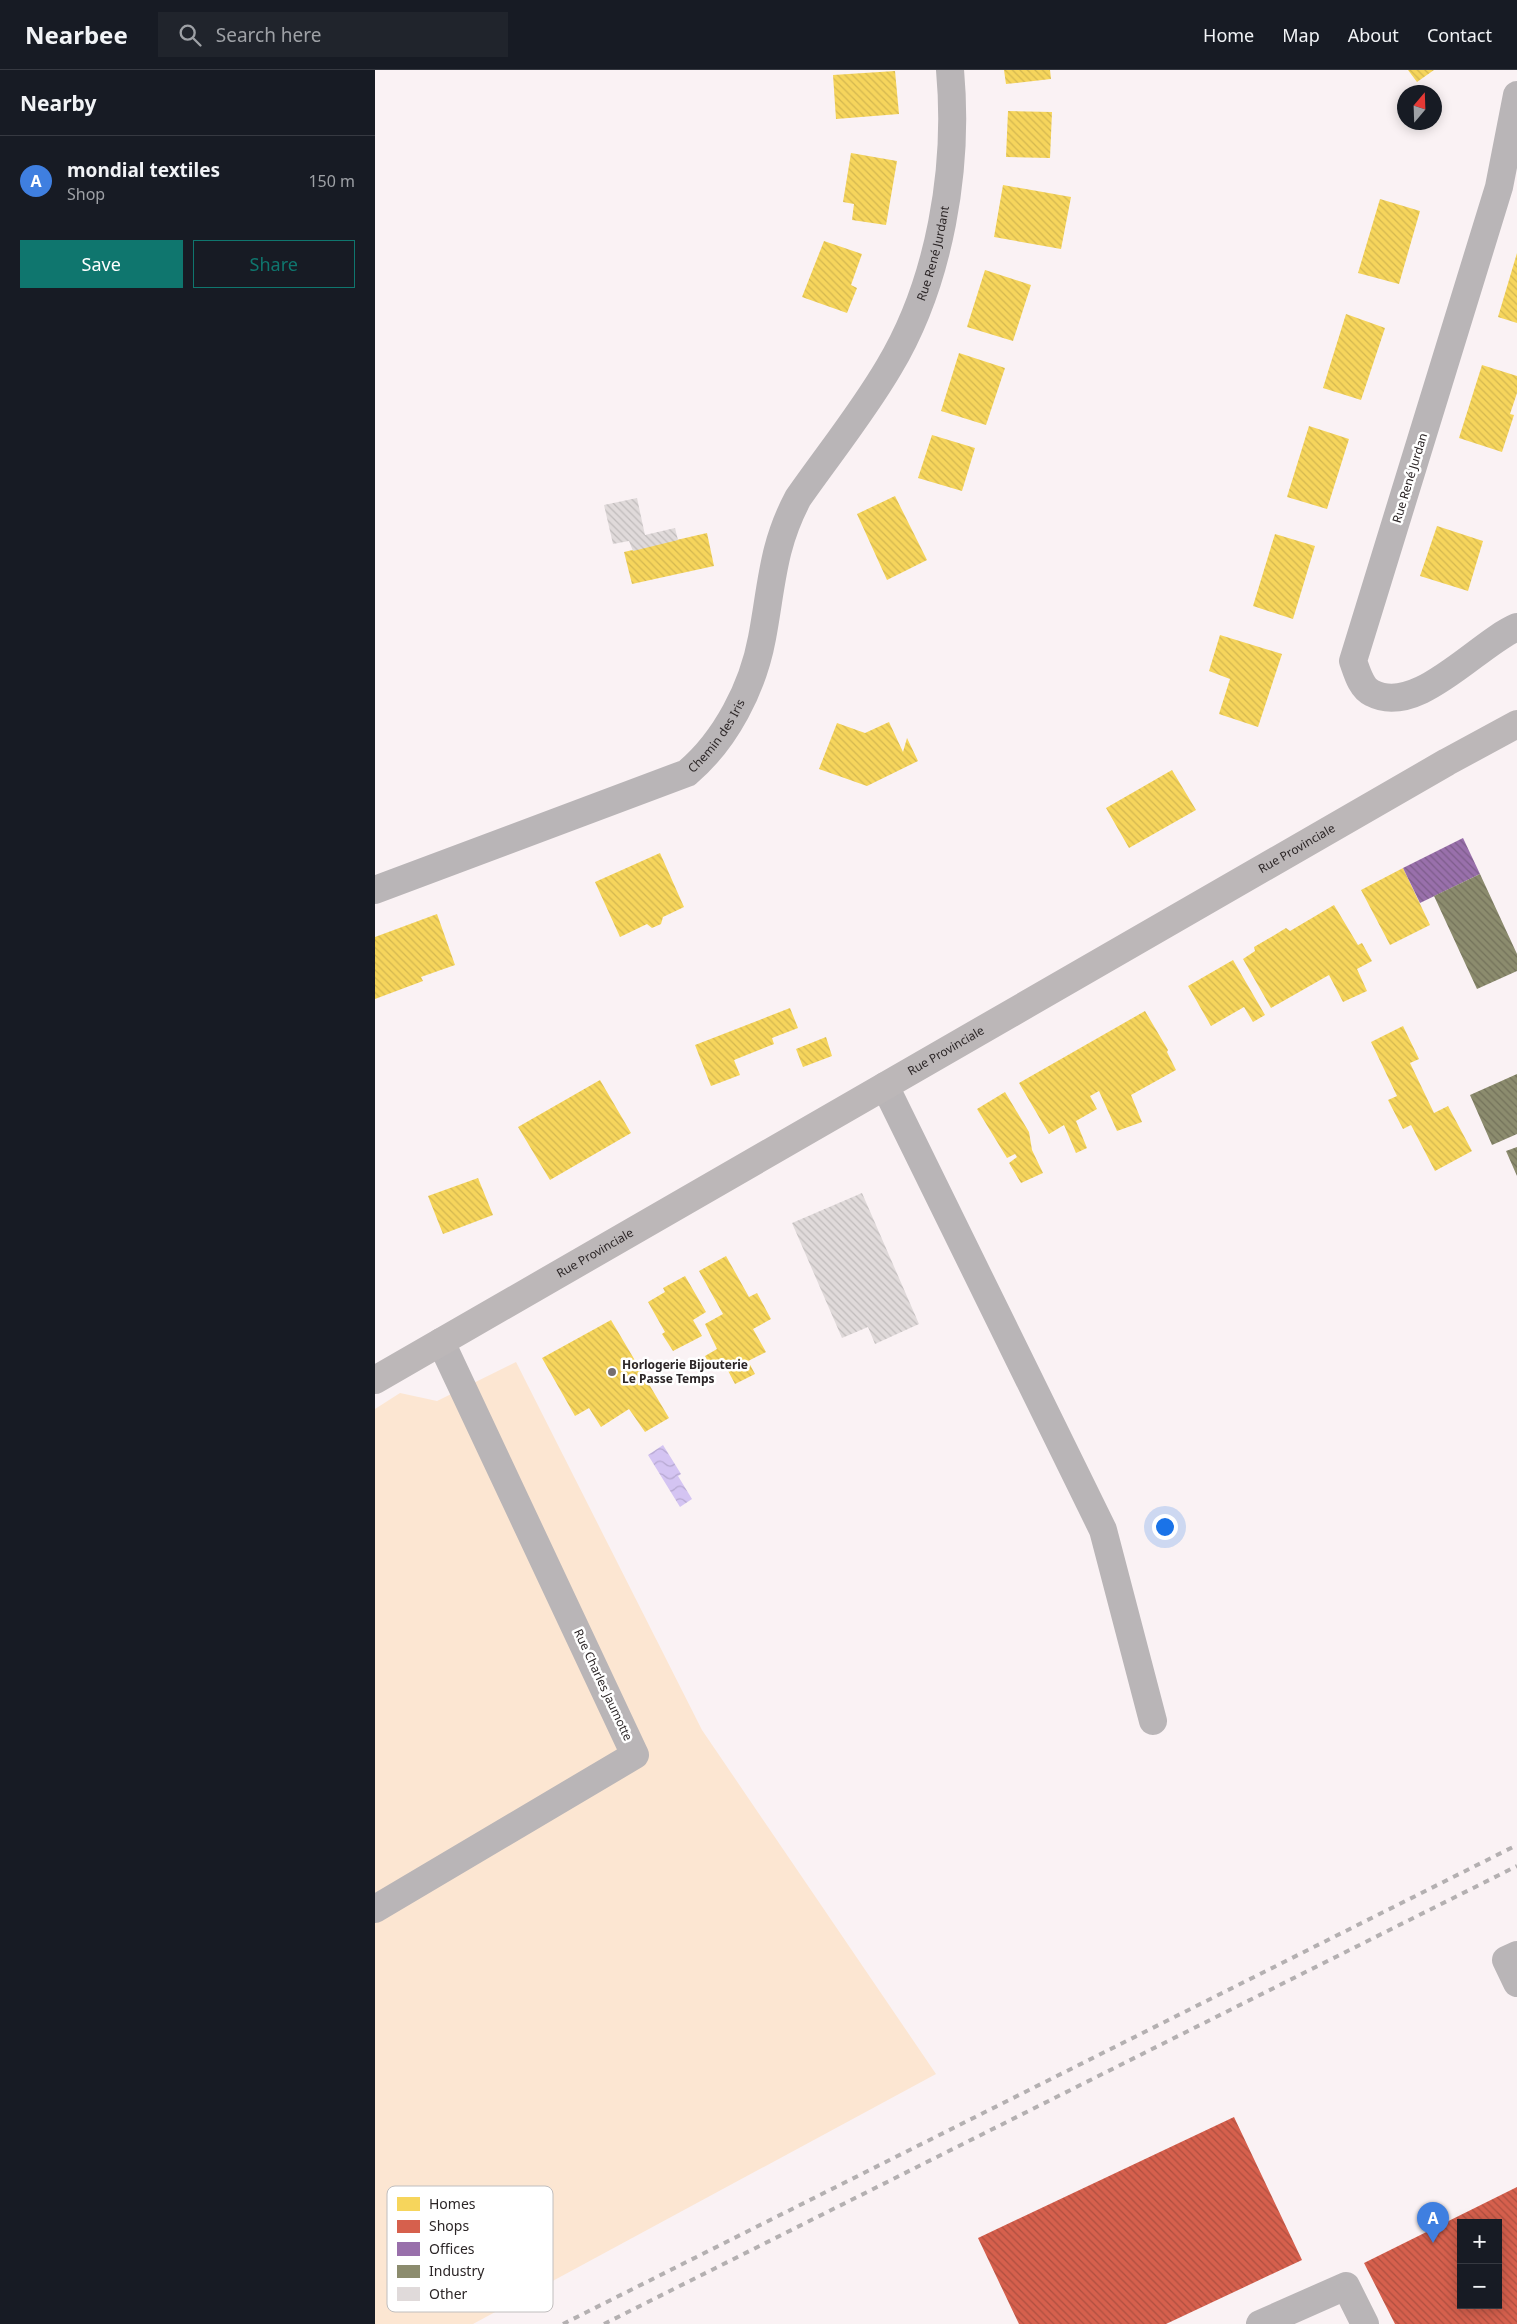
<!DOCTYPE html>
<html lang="en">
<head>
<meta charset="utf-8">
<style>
  body { margin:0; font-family:"Noto Sans",sans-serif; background:#20242c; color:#f1f3f6 }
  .controls { position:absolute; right:15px; bottom:15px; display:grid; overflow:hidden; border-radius:0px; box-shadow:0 2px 12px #0003 }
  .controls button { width:45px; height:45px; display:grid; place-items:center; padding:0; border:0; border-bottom:1px solid #363941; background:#171b24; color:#f1f3f6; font:25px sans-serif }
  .compass { position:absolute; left:1022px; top:15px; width:45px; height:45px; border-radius:50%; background:#171b24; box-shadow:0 2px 12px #0003; rotate:19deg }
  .you { position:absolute; left:789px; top:1456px; width:18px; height:18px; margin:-12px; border:4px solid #fff; border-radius:50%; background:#1a73e8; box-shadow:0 0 0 8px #1a73e833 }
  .badge { display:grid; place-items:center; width:32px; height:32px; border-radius:50%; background:#0f766e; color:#fff; font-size:16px; font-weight:700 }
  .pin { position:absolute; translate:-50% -41px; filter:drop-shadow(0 1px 2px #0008) }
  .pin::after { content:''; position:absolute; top:26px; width:18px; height:15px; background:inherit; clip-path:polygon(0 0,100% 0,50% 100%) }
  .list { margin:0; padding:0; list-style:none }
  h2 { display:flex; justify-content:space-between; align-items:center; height:65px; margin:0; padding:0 20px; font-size:21px }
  h2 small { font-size:16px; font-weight:400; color:#9ea1a6 }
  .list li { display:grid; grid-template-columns:32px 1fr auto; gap:15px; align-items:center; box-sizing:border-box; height:90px; padding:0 20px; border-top:1px solid #363941 }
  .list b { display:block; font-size:19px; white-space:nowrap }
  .list p { margin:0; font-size:16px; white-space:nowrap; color:#9ea1a6 }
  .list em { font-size:16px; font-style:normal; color:#9ea1a6 }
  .actions { display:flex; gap:10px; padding:15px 20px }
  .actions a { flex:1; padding:11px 0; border:1px solid #0f766e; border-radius:0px; text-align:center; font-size:18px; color:#0f766e }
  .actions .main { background:#0f766e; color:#fff }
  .icon { flex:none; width:28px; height:28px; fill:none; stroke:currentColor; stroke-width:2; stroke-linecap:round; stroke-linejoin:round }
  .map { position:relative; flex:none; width:1142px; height:2254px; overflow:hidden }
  header { display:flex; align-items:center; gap:30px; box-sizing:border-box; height:70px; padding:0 25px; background:#171b24; border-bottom:1px solid #363941 }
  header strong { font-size:24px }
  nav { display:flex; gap:28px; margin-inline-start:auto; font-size:18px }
  .search { width:350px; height:45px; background:#20242c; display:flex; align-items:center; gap:12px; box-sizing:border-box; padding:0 18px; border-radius:0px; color:#9ea1a6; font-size:19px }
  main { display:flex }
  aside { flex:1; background:#171b24 }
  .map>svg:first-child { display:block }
  .grass { fill:#fce6d2 }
  .water { fill:url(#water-waves) }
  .homes { fill:url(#homes-back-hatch) }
  .shops { fill:url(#shops-back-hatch); fill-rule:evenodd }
  .offices { fill:url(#offices-back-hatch) }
  .industry { fill:url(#industry-back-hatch) }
  .building { fill:url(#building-back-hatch) }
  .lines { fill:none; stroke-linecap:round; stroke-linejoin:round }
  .minor { stroke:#b9b5b7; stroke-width:28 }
  .major { stroke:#bcb7b8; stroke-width:28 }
  .rail { stroke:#b4b0b1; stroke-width:4; stroke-dasharray:6 6; stroke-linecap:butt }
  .poi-dot { fill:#746d6f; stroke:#fff; stroke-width:2 }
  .labels { text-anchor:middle; stroke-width:5; stroke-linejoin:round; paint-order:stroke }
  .street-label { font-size:12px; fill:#2c2627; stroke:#fff }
  .poi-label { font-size:12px; font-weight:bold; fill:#2c2627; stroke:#fff; text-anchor:start }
  .key { fill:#fff; stroke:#c0bebe; stroke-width:1 }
  .key-label { font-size:14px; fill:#2c2627 }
</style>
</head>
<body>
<header>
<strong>Nearbee</strong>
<div class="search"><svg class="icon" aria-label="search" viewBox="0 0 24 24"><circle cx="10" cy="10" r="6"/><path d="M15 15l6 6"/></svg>Search here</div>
<nav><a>Home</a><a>Map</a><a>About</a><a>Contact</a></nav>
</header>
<main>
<aside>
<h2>Nearby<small></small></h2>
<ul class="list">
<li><span class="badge" style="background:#3f7fe0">A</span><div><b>mondial textiles</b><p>Shop</p></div><em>150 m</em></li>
</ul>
<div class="actions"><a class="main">Save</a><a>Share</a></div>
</aside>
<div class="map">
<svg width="1142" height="2254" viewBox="0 0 1142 2254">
  <defs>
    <pattern id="water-waves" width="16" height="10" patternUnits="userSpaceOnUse" patternTransform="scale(1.25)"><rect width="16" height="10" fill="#d4c4f2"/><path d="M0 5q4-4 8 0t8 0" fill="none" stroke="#b6a8d0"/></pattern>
    <pattern id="homes-back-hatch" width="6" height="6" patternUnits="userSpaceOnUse" patternTransform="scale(1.25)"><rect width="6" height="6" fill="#f6d55c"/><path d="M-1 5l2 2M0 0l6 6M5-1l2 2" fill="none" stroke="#d3b750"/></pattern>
    <pattern id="shops-back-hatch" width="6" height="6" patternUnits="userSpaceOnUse" patternTransform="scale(1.25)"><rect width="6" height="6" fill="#d6604d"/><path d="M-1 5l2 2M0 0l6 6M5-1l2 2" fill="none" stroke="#ae4f40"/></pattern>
    <pattern id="offices-back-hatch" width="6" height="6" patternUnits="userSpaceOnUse" patternTransform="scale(1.25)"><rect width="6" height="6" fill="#9970ab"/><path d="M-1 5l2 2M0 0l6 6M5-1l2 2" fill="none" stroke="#7d5c8b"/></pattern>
    <pattern id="industry-back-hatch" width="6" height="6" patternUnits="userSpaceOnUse" patternTransform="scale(1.25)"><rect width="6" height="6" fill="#8c8c6e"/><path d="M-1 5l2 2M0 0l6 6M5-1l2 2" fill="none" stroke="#73725a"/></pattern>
    <pattern id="building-back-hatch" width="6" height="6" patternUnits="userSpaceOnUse" patternTransform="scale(1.25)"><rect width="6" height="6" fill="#e0dada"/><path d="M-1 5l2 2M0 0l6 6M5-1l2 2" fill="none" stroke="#c0bbbb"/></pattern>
  </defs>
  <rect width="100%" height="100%" fill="#faf2f4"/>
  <path class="grass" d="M141,1292L327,1660L561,2004L98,2254H0V1339L25,1323L62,1331Z"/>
  <path class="water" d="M288,1375L306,1404L303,1406L317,1429L305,1437L273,1385Z"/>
  <path class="homes" d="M629,0H675L676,9L631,14Z
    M1033,0H1059L1042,12Z
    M520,1L524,44L461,49L458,5Z
    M633,41L677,42L675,88L631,87Z
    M476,83L522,91L511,155L477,150L479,134L468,132Z
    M628,115L696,127L686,179L619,167Z
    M1005,129L1045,141L1024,214L983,203Z
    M449,171L487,184L476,215L482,218L472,243L427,227Z
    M1142,183V253L1123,247Z
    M610,200L656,215L638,271L592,257Z
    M971,244L1010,258L986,330L948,318Z
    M584,283L630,298L611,355L566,341Z
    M1107,295L1142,306V323L1135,344L1139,345L1127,382L1084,368Z
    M934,356L974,369L952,439L912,427Z
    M557,365L600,378L587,421L543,408Z
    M520,426L552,490L512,510L482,444Z
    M1062,456L1108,471L1093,521L1045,506Z
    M332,463L339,496L257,514L249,482Z
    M900,464L940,476L918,549L878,536Z
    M845,565L907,584L883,657L844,644L855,609L834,601Z
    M514,652L528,682L532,668L543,691L492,716L444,699L462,653L490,663Z
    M797,700L821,740L754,778L731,738Z
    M285,783L309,837L288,847L286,854L277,858L272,854L245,867L220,812Z
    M1028,798L1055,855L1015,875L986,820Z
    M959,835L983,875L987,873L997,891L982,899L992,921L968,932L954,905L896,938L868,889L880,881L879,877L898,866L911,858L915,861Z
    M62,844L80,895L46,907L48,911L0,929V867Z
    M858,890L890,945L878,952L869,937L836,956L813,916Z
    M415,938L423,958L397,968L399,974L359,990L365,1005L336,1016L320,975Z
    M770,941L793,980L792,982L801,1000L756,1025L767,1052L742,1061L724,1021L715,1026L722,1039L701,1051L712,1078L701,1083L689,1055L674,1064L644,1013Z
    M1028,956L1044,989L1035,993L1059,1043L1073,1036L1097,1081L1060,1101L1036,1055L1028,1059L1013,1030L1022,1026L996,972Z
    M451,967L457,986L428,997L421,979Z
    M225,1010L256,1063L175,1110L143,1057Z
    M630,1022L654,1062L657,1080L668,1103L646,1113L634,1093L642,1087L640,1084L632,1088L602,1039Z
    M103,1108L118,1145L68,1164L53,1126Z
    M351,1186L374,1227L382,1223L396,1249L378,1259L391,1282L373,1291L380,1304L360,1314L349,1293L337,1299L330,1286L342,1279L330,1254L348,1244L324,1201Z
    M310,1206L331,1242L318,1250L327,1266L298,1281L287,1264L290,1262L273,1232L290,1222L288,1218Z
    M236,1250L294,1348L270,1362L254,1339L226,1357L214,1338L200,1346L167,1288Z"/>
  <path class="shops" d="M859,2047L927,2190L791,2254H644L603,2168Z
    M1142,2117V2254H1020L989,2193ZM1086,2153H1123V2235H1086Z"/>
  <path class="offices" d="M1088,768L1105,804L1045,833L1028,798Z"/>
  <path class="industry" d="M1105,804L1142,884V901L1102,919L1059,826Z
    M1142,1004V1064L1117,1075L1095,1025Z
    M1142,1077V1106L1131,1081Z"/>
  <path class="building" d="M262,428L270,465L300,458L303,470L258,481L254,471L238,474L229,435Z
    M487,1123L544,1254L500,1274L493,1257L467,1268L417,1153Z"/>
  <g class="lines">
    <g class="minor">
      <path d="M1142,25L1124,117L978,591C982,602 986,618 997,623C1042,647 1102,574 1142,557"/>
      <path id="s1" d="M0,820L312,703C351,670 378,617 387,568C397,515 397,477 423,428C453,385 487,343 514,297C565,212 584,98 575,0"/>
      <path d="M510,1016L728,1460L778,1651"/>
      <path d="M0,1839L260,1685L66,1272"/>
      <path d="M1142,1885L1131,1890L1142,1913"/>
      <path d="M885,2254L971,2216L990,2254"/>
    </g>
    <path class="major" id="s2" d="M0,1310L1072,692L1142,654"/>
    <path class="rail" d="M188,2254L1142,1775
      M229,2254L1142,1796"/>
  </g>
  <circle class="poi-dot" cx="237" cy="1302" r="5"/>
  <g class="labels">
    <g class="street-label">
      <text dy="4" stroke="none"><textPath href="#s1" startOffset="918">Rue René Jurdant</textPath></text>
      <text transform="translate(1035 408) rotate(-73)" y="4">Rue René Jurdan</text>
      <text dy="4" stroke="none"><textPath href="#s1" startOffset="381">Chemin des Iris</textPath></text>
      <text dy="4" stroke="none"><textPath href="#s2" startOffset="1064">Rue Provinciale</textPath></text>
      <text dy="4" stroke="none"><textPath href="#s2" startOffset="659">Rue Provinciale</textPath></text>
      <text dy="4" stroke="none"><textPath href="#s2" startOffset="254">Rue Provinciale</textPath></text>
      <text transform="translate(228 1615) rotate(65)" y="4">Rue Charles Jaumotte</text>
    </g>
    <g class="poi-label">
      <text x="247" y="1299">Horlogerie Bijouterie<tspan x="247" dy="14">Le Passe Temps</tspan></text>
    </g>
  </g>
  <rect x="12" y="2116" width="166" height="126" rx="8" class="key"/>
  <rect x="22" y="2127" width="23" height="14" fill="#f6d55c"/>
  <rect x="22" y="2150" width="23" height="13" fill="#d6604d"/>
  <rect x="22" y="2172" width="23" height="14" fill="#9970ab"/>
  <rect x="22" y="2195" width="23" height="13" fill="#8c8c6e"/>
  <rect x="22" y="2217" width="23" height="14" fill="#e0dada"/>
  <g class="key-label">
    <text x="54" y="2139">Homes</text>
    <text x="54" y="2161">Shops</text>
    <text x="54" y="2184">Offices</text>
    <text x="54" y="2206">Industry</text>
    <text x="54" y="2229">Other</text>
  </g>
</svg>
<div class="controls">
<button>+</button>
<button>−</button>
</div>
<svg class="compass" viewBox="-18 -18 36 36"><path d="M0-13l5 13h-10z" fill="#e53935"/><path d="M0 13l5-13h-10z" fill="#9ea1a6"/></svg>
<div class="you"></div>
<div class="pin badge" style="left:1058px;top:2173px;background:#3f7fe0">A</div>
</div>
</main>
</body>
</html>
